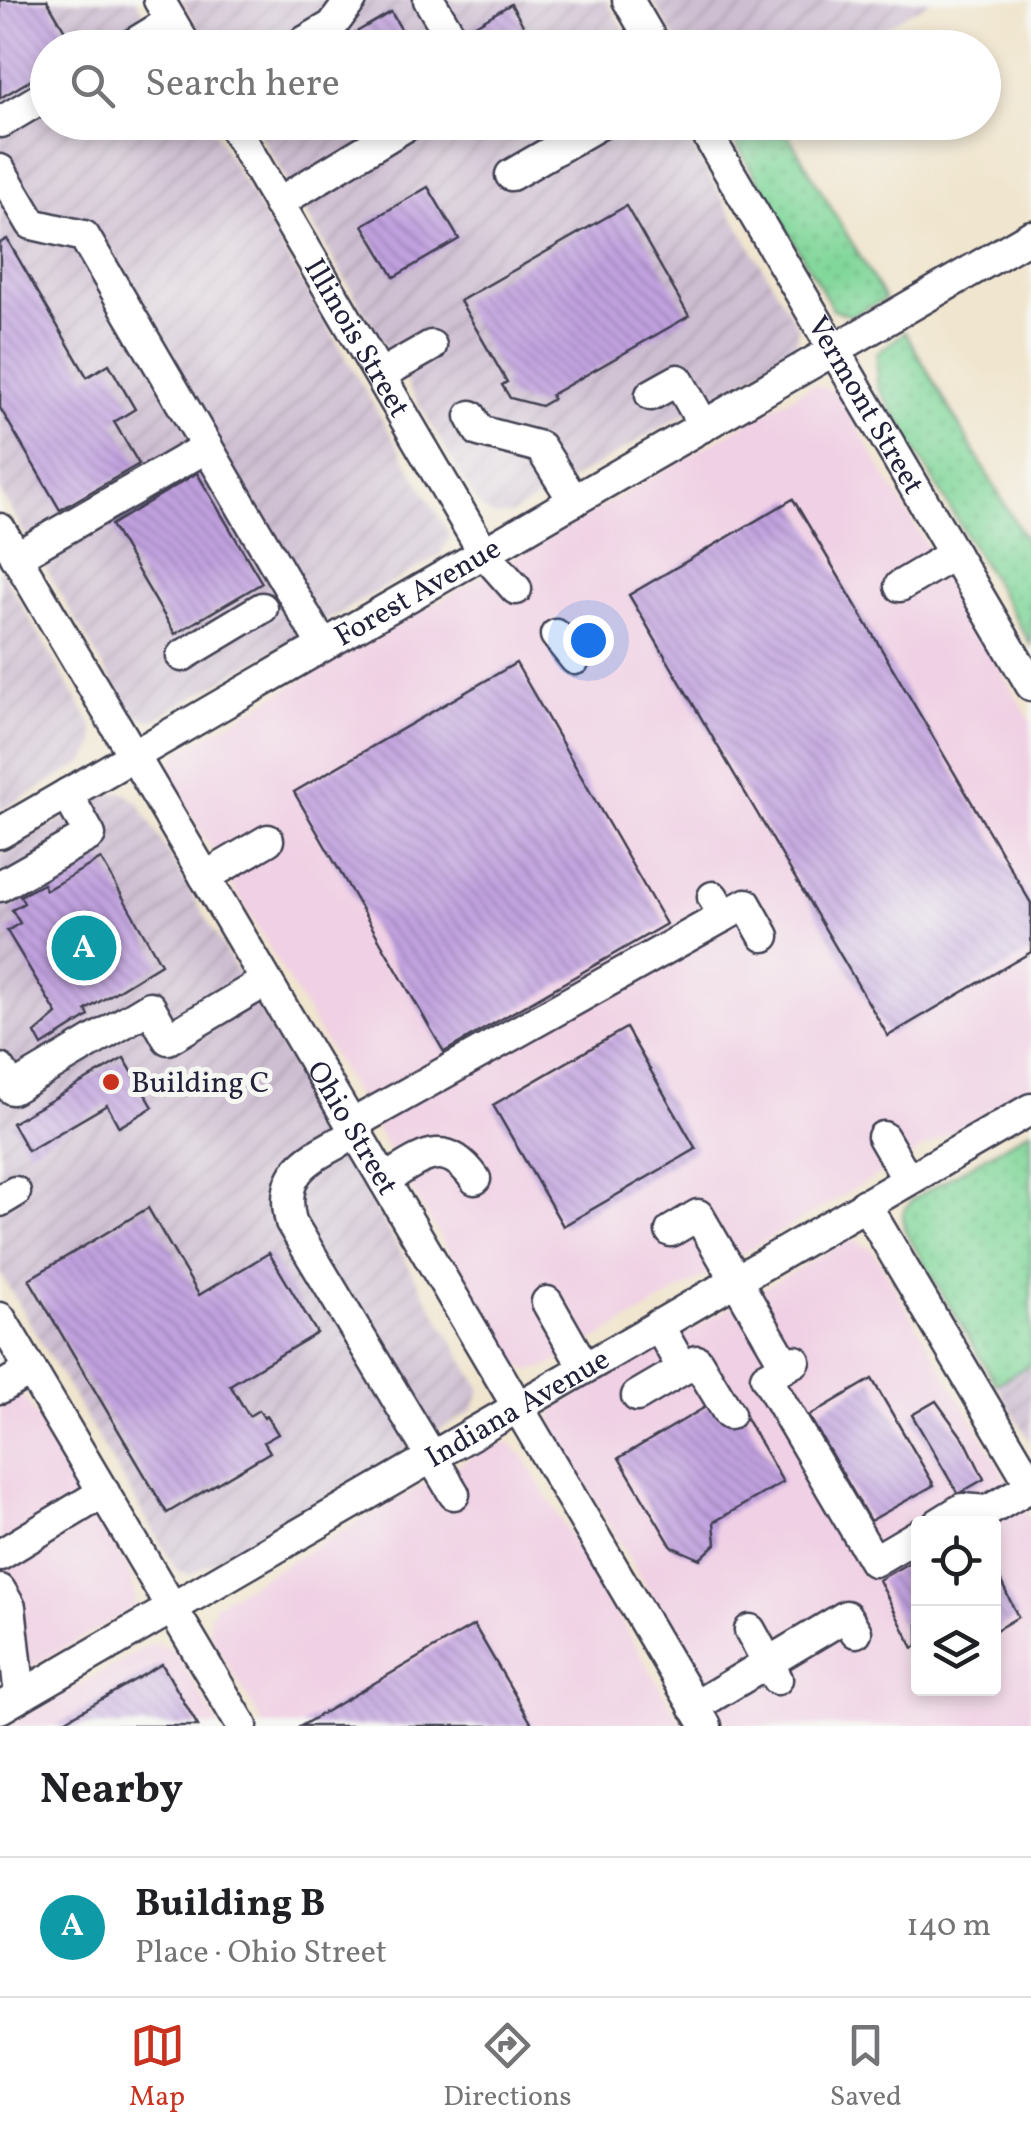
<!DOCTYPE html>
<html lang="en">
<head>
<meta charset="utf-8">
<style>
  body { margin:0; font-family:Vollkorn,serif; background:#f6f6f6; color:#202124 }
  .controls { position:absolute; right:30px; bottom:30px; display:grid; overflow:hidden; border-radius:10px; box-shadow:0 5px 15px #0003 }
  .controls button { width:90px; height:90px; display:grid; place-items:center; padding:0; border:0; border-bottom:2px solid #e0e0e0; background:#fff; color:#202124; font:50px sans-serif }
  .you { position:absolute; left:588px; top:640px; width:35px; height:35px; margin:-25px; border:8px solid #fff; border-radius:50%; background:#1a73e8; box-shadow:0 0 0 15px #1a73e833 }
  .badge { display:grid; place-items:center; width:65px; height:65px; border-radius:50%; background:#c8321e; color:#fff; font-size:32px; font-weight:700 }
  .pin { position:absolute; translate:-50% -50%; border:5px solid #fff; box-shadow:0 2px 10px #0006 }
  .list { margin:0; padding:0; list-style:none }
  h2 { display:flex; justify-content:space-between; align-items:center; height:130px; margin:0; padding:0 40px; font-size:42px }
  h2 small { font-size:32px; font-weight:400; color:#757577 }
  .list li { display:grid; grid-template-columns:65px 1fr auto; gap:30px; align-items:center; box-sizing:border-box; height:140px; padding:0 40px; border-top:2px solid #e0e0e0 }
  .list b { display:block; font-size:38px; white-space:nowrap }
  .list p { margin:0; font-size:32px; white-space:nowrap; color:#757577 }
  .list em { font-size:32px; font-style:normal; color:#757577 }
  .icon { flex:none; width:55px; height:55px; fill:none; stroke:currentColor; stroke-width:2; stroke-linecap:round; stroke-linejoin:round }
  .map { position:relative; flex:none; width:1031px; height:1726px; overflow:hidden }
  .search { position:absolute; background:#fff; box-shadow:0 5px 15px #0003; left:30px; right:30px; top:30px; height:110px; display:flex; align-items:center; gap:25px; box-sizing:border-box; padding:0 35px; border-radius:55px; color:#757577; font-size:38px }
  .sheet { height:270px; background:#fff }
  nav { display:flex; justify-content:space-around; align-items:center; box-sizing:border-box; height:140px; border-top:2px solid #e0e0e0; background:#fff; font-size:28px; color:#757577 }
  nav a { display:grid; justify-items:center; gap:5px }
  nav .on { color:#c8321e }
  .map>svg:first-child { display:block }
  .built { fill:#f0d0e4; fill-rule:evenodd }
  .industrial { fill:url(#industrial-furrows) }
  .grass { fill:url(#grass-dots); stroke:#527c6a; stroke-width:2.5 }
  .building { fill:url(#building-back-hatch) }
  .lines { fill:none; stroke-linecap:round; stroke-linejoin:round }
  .minor-casing { stroke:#413f51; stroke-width:35 }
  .minor { stroke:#fff; stroke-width:30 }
  .poi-dot { fill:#c8321e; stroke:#f6f6f2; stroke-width:4 }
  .labels { text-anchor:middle; stroke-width:10; stroke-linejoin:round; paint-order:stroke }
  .street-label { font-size:30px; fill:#22223b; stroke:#f6f6f2 }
  .poi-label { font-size:30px; fill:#22223b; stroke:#f6f6f2; text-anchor:start }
</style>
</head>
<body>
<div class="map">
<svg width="1031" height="1726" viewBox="0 0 1031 1726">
  <defs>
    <pattern id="industrial-furrows" width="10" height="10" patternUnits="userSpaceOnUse" patternTransform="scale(2.5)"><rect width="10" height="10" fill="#cebed1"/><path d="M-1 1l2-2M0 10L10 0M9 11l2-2" fill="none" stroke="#b1a3b4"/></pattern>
    <pattern id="grass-dots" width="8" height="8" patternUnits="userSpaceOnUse" patternTransform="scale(2.5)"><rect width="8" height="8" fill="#81d79a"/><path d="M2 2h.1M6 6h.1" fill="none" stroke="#6fb886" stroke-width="1.8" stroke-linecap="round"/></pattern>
    <pattern id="building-back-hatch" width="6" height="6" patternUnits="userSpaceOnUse" patternTransform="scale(2.5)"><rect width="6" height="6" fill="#c1a1df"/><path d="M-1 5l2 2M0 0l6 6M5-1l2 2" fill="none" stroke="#9c83b6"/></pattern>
  </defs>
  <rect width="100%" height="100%" fill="#f6f6f2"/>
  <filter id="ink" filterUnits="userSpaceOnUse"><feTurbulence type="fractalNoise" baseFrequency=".01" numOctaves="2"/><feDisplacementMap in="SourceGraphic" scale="20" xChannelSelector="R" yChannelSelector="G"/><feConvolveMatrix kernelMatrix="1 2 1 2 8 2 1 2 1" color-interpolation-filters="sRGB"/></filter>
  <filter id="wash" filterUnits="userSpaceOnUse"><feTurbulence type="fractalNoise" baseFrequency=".0048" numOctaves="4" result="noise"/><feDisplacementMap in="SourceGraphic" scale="40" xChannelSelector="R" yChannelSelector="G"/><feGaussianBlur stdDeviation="2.25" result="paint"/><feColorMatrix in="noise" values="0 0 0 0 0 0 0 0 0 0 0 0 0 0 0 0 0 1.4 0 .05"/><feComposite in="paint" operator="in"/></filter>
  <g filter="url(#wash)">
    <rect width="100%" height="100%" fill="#f0e5ce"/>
    <path class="built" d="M814,384L836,392L1031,722V1086L548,1367L528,1371L512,1359L173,785L170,767L180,751Z
      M851,1238L872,1249L1031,1520V1726H728L553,1430L552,1415L563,1403ZM918,1524H994V1688H918Z
      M0,1357L129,1570L136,1600L132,1609L0,1685Z
      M494,1444H511L524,1457L683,1726H264L210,1634L209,1618L216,1604Z
      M151,1644L174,1649L219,1726H7Z"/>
    <path class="industrial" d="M0,0H136L164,47L48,48V122L209,123L450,536L440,555L152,721L130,712L0,491Z
      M181,0H606L634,47H209Z
      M652,0H931L849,48L680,47Z
      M253,123H678L798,327L796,344L785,356L510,515L493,516L479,506Z
      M0,568L92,725L96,743L86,761L0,811Z
      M123,792L139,803L481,1390L472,1411L190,1575L176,1569L0,1273V856L105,794Z
      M1031,1364V1443L996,1384Z"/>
    <path class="grass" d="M724,123H781L885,299L851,316L833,309Z
      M905,332L1031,550V645L877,385V353Z
      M1031,1130V1364L996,1384L904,1229L903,1213L912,1200Z"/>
    <g id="blocks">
      <path class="building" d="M0,0H47L75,48H48V70L0,98Z
        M511,4L536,48H477L467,30Z
        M391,12L412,48H334L341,41Z
        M428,187L459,239L394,277L363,225Z
        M626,206L689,316L551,395L553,399L541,406L510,398L502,385L507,382L460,301Z
        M7,239L87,377L109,364L135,409L114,422L139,464L60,510L0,408V243Z
        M197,473L262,583L175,634L111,525Z
        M793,499L1031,903V952L888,1036L629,595Z
        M516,663L666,924L444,1052L294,792Z
        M101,859L161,964L86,1010L89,1016L42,1046L35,1033L57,1014L7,931L20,923L12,910L24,903L20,896L43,884L46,890Z
        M626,1028L696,1149L563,1226L493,1105Z
        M124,1058L153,1107L119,1127L107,1105L28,1151L12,1123Z
        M148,1208L199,1295L269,1253L317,1333L230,1385L249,1416L259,1410L264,1418L267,1416L278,1434L264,1442L270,1452L167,1513L29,1279Z
        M872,1379L934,1485L870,1521L809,1416Z
        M936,1401L967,1444L984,1479L958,1494L912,1415Z
        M709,1405L740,1408L783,1482L714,1522L716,1544L700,1559L672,1547L619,1458Z
        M912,1561L918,1573V1645L913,1648L879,1580Z
        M994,1567L1018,1617L994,1631Z
        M474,1625L533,1726H301Z
        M162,1664L198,1726H56Z"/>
    </g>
  </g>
  <g filter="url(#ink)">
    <use href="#blocks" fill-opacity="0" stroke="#413f51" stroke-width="2.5"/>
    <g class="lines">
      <defs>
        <g id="minor">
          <path d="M159,0L187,48"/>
          <path d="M429,0L458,48"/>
          <path d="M628,0L656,48"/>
          <path d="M127,48L171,21"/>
          <path d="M294,48L332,26L351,0"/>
          <path d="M1,122L48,94"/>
          <path id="s1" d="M231,122L484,553L516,589"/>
          <path id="s2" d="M700,122L1031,685"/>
          <path d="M0,170L32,224L84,236L323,646"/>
          <path d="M511,175L603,122"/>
          <path d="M278,203L412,122"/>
          <path d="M380,375L431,346"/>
          <path d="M651,395L678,380L704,426"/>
          <path d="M471,416L479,431L540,447L574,501"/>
          <path id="s3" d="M0,529L706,1726"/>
          <path d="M16,557L207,447"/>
          <path d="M900,586L954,554"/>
          <path d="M556,635L575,659"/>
          <path d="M182,656L262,608"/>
          <path id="s4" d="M0,833L1031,236"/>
          <path d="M205,877L268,840"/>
          <path d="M0,886L90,835L67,794"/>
          <path d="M724,916L746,904L764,936"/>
          <path d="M0,1069L12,1089L150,1007L168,1039L266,981"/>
          <path d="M351,1125L724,916L713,897"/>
          <path d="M356,1133C314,1157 277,1167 291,1222L454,1494"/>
          <path d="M883,1137L908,1180"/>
          <path d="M384,1180C421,1158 444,1135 475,1179"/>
          <path d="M0,1201L15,1192"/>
          <path d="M865,1204L1031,1484"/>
          <path d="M671,1231L698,1215L786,1366"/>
          <path d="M547,1302L584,1367"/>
          <path d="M0,1318L242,1726"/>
          <path d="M795,1361L766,1377L874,1561L918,1535"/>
          <path d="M683,1369L697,1361L729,1414"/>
          <path d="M0,1388L31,1370"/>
          <path d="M637,1396L683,1369L658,1325"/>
          <path d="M938,1524L962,1509L988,1511L1031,1486"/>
          <path d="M0,1555L104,1492"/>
          <path d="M0,1590L10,1607L20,1696"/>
          <path d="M750,1630L777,1679"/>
          <path d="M694,1707L846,1616L856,1632"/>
          <path id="s5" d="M0,1708L1031,1109"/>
        </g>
      </defs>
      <use href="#minor" class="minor-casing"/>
      <use href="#minor" class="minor"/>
    </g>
  </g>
  <circle class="poi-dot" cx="111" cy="1082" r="10"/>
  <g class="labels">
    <g class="street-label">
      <text dy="10" stroke="none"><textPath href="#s1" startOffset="250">Illinois Street</textPath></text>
      <text dy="10" stroke="none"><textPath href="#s2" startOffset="328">Vermont Street</textPath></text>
      <text dy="10" stroke="none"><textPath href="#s4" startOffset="482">Forest Avenue</textPath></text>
      <text dy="10" stroke="none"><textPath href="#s3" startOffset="695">Ohio Street</textPath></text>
      <text dy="10" stroke="none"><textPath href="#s5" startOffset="598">Indiana Avenue</textPath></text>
    </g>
    <g class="poi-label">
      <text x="131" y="1092">Building C</text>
    </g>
  </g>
</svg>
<div class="controls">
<button><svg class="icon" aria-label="locate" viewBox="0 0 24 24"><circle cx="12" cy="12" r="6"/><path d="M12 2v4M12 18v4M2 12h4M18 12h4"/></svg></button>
<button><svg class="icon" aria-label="layers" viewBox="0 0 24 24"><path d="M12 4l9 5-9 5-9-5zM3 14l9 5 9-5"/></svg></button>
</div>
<div class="you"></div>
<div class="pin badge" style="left:84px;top:948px;background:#0f9aa8">A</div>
<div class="search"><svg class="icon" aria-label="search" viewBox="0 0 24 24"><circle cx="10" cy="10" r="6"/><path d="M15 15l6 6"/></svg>Search here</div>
</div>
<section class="sheet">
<h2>Nearby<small></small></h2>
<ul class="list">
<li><span class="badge" style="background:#0f9aa8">A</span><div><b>Building B</b><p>Place · Ohio Street</p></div><em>140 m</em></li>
</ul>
</section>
<nav>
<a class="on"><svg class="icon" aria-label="map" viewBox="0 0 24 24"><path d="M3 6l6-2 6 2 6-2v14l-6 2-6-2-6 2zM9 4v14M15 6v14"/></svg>Map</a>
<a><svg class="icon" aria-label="directions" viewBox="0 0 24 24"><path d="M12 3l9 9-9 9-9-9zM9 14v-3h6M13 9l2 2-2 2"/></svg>Directions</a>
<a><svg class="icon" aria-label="saved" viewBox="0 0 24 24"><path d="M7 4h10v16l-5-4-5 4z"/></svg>Saved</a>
</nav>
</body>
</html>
